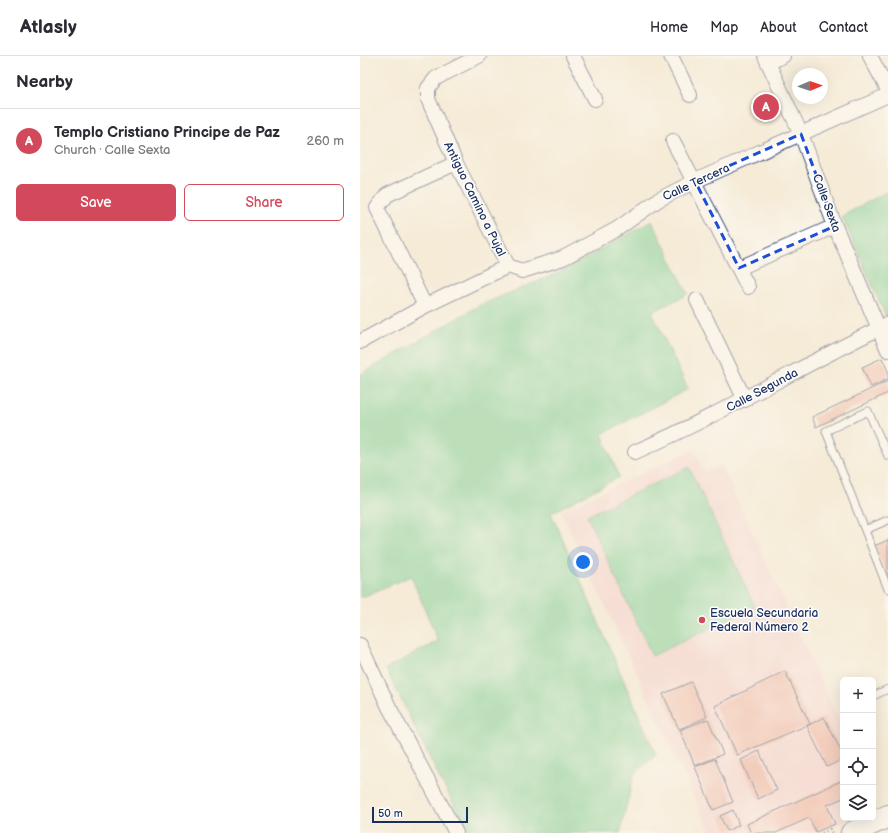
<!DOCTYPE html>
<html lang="en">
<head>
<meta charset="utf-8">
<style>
  body { margin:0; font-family:"Balsamiq Sans",sans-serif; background:#f7f7f7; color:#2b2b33 }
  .controls { position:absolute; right:12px; bottom:12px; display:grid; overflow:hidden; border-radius:6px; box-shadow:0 4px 16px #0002 }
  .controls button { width:36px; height:36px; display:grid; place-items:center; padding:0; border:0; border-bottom:1px solid #e1e1e2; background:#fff; color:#2b2b33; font:20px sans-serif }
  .compass { position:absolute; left:432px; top:12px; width:36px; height:36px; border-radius:50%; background:#fff; box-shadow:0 4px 16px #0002; rotate:88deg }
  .scale { position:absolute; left:12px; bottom:10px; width:96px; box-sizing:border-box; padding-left:4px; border:2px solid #1b2f5e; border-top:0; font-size:11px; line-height:14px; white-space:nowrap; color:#1b2f5e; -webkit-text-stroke:3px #fff; paint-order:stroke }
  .you { position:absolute; left:223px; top:506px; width:14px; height:14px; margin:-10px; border:3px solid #fff; border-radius:50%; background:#1a73e8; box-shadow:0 0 0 6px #1a73e833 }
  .badge { display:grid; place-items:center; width:26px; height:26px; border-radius:50%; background:#d1495b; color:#fff; font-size:13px; font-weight:700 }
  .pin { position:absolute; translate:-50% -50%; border:2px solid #fff; box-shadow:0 1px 4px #0006 }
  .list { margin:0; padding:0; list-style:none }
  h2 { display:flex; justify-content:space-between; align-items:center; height:52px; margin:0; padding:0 16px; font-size:17px }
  h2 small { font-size:13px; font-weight:400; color:#7c7c81 }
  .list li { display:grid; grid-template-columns:26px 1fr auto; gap:12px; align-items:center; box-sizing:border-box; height:64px; padding:0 16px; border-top:1px solid #e1e1e2 }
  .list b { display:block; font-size:15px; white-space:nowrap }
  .list p { margin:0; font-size:13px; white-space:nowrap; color:#7c7c81 }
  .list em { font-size:13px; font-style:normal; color:#7c7c81 }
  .actions { display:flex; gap:8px; padding:12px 16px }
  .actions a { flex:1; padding:9px 0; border:1px solid #d1495b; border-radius:6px; text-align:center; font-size:14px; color:#d1495b }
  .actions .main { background:#d1495b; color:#fff }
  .icon { flex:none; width:22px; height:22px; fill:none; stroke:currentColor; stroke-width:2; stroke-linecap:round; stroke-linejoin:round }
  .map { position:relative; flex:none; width:528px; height:777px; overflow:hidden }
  header { display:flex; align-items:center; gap:24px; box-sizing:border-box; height:56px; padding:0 20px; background:#fff; border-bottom:1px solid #e1e1e2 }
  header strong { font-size:19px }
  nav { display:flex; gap:22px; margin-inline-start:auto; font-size:14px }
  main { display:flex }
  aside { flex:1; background:#fff }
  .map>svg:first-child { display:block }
  .built { fill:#f7cfd0 }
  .green { fill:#77d197; stroke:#49807a }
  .building { fill:#efa99b }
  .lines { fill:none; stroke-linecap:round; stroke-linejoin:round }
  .service-casing { stroke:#3c4b70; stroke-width:9 }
  .minor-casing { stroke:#3c4b70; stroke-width:16 }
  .primary-casing { stroke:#3c4b70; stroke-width:24 }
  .path { stroke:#3c4b70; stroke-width:2.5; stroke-dasharray:1 3; stroke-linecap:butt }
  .service { stroke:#fff; stroke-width:7 }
  .minor { stroke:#fff; stroke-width:14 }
  .primary { stroke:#fff; stroke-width:22 }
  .marked { fill:none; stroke:#1d4ed8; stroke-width:3; stroke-dasharray:8 5; stroke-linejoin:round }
  .poi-dot { fill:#d1495b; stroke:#fff; stroke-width:1.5 }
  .labels { text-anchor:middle; stroke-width:3; stroke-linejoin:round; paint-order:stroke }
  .street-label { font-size:12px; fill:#1b2f5e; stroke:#fff }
  .poi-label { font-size:12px; fill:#1b2f5e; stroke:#fff; text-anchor:start }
</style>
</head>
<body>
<header>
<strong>Atlasly</strong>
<nav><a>Home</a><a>Map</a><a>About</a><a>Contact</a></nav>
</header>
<main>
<aside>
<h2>Nearby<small></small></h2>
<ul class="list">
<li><span class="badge">A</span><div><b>Templo Cristiano Principe de Paz</b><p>Church · Calle Sexta</p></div><em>260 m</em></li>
</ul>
<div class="actions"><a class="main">Save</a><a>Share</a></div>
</aside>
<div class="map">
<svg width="528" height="777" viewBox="0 0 528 777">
  <rect width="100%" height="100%" fill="#fff"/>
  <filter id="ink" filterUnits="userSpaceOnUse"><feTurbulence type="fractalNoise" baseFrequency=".025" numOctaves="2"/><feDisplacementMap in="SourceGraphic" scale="8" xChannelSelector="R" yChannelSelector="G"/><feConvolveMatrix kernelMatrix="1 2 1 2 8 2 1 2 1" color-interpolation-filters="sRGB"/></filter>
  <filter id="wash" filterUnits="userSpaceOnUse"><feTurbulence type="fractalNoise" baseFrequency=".012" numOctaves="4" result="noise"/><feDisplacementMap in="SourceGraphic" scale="16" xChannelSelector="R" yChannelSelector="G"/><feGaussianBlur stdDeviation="0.9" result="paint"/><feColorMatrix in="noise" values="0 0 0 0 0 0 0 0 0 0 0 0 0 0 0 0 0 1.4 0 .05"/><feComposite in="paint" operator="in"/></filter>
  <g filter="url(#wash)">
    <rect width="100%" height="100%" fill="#f5ebd7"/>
    <path class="built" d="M334,393L344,416L361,409L483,673V762H490L459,777H351L201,455Z"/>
    <path class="green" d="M528,135V260L526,261L482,160Z
      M292,165L328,238L292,256L328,333L242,378L259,421L191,457L296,699L274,718L260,777H110L79,721L26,613L78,585L51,520L0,542V319L120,249L196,218Z
      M329,411L395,551L292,600L227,460Z"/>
    <g id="blocks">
      <path class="building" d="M522,302L528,315V323L511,331L502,311Z
        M528,325V337L456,371L452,361Z
        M528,484V523L514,490Z
        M425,615L450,668L377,699L355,650Z
        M331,626L347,661L319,673L303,638Z
        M464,661L483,699V703L467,711L447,670Z
        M348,663L363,698L335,710L320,674Z
        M399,695L417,734L398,743L381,704Z
        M355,703L373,746L353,754L335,711Z
        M483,724V742L467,749L475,768L456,776L449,762L416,777H391L387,768Z
        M373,754L379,769L367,775L360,760Z"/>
    </g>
  </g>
  <g filter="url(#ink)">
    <use href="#blocks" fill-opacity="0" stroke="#3c4b70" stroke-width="1"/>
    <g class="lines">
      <defs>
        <path id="service" d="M528,400L508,355L466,375L528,533
          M505,474L528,464
          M513,640L528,633"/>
        <path id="minor" d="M213,0L235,43
          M311,0L330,39
          M405,0L441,78L475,170L528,294
          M510,0L528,34
          M408,7L423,0
          M313,85L388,231
          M148,210L162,215L203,202L257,173L298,144L335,125L528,39
          M379,212L475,170
          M337,244L385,344
          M65,250L17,152L27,139L96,107
          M0,286L65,250L148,210L96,107L68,43V32L76,22L119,0
          M275,396C362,358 443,309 528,268
          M0,589L29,651L96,777"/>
        <path id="primary" d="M492,777L528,760"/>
      </defs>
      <use href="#service" class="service-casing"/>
      <use href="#minor" class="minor-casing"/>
      <use href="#primary" class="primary-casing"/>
      <path class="path" d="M462,777L470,773L472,777"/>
      <use href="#service" class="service"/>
      <use href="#minor" class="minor"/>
      <use href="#primary" class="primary"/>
    </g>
  </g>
  <path d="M0 0H528V777H0ZM441,78L475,170L379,212L335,125Z" fill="#f5ebd7" fill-opacity=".55" fill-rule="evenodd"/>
  <path class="marked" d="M441,78L475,170L379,212L335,125Z"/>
  <circle class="poi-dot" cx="342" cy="564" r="4"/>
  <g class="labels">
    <g class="street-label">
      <text transform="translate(336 126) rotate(-25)" y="4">Calle Tercera</text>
      <text transform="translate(115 143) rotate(64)" y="4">Antiguo Camino a Pujal</text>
      <text transform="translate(467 147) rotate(70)" y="4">Calle Sexta</text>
      <text transform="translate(402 334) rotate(-28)" y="4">Calle Segunda</text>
    </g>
    <g class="poi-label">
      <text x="350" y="561">Escuela Secundaria<tspan x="350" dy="14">Federal Número 2</tspan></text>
    </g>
  </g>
</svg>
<div class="controls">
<button>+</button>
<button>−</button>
<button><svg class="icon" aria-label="locate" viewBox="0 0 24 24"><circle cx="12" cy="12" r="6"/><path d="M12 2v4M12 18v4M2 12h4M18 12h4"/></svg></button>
<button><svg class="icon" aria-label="layers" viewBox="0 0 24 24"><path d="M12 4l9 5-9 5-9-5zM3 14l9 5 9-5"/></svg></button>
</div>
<svg class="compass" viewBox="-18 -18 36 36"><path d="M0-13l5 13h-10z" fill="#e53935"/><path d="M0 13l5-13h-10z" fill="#7c7c81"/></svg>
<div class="scale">50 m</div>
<div class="you"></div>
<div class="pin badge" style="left:406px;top:51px">A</div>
</div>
</main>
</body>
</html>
